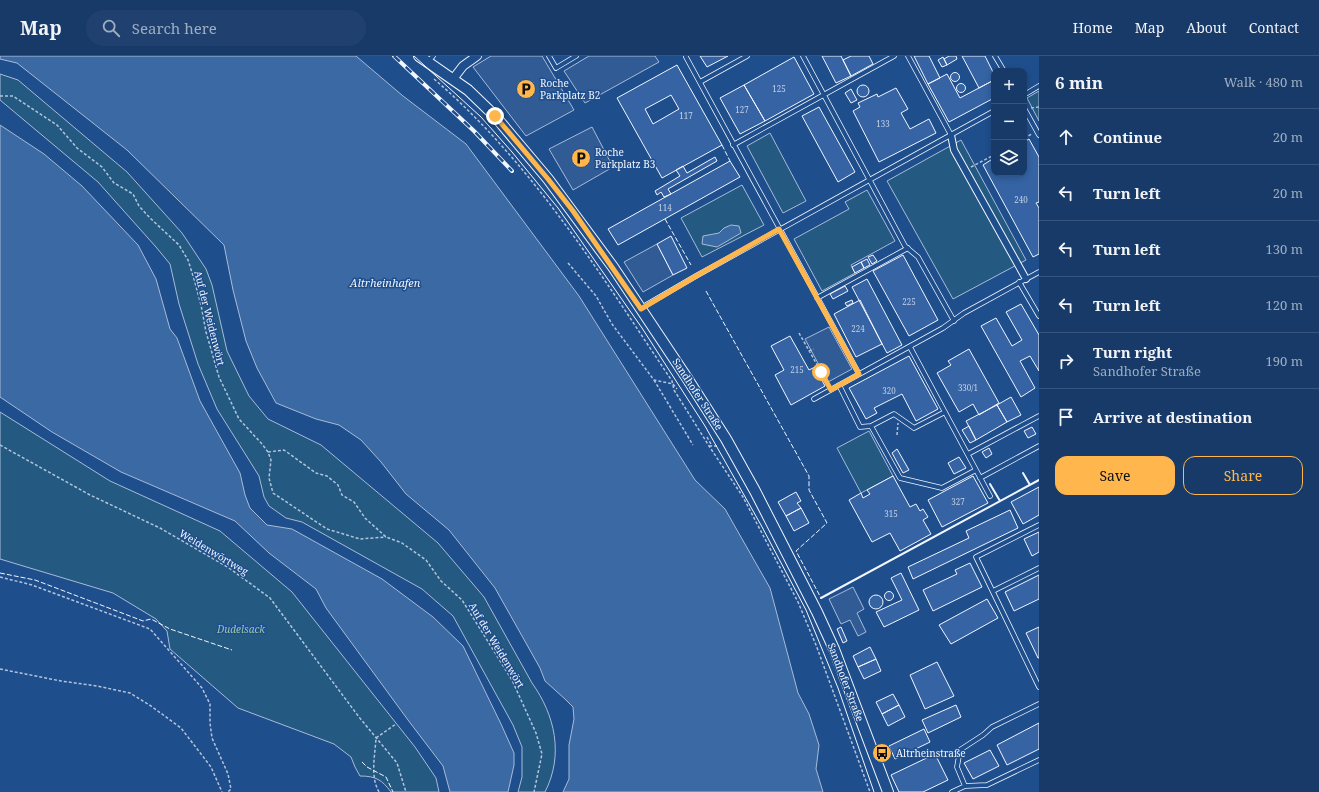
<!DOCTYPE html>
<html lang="en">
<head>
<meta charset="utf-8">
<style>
  body { margin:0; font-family:"Noto Serif",serif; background:#20416f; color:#f1f3f6 }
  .controls { position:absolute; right:12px; top:12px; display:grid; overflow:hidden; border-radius:8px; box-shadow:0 2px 6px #0003 }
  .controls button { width:36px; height:36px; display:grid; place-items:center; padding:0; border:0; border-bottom:1px solid #36547d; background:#173a69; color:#f1f3f6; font:20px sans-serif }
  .stop { position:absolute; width:12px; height:12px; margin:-9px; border:3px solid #ffb74d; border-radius:50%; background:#fff }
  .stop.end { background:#ffb74d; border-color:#fff; box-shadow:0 1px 4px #0008 }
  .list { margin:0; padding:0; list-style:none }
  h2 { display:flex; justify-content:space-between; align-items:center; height:52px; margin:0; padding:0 16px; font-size:17px }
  h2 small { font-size:13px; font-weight:400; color:#9eadc0 }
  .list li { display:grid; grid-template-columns:26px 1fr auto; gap:12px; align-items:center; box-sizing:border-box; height:56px; padding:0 16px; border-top:1px solid #36547d }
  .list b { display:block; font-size:15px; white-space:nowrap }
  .list p { margin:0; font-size:13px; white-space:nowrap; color:#9eadc0 }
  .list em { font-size:13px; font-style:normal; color:#9eadc0 }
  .actions { display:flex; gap:8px; padding:12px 16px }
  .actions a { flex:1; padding:9px 0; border:1px solid #ffb74d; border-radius:12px; text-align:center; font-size:14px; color:#ffb74d }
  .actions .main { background:#ffb74d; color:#111 }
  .icon { flex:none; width:22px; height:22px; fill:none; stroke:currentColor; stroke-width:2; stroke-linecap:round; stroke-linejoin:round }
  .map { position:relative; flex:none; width:1039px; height:736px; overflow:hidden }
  header { display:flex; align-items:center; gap:24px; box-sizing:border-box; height:56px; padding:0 20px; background:#173a69; border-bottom:1px solid #36547d }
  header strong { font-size:19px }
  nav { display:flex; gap:22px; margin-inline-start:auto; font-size:14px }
  .search { width:280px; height:36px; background:#20416f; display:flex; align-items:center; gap:10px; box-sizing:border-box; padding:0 14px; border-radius:22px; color:#9eadc0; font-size:15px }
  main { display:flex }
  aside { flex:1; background:#173a69 }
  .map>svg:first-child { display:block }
  .green { fill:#245a82; stroke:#a8bbd7 }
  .parking { fill:#305b95; stroke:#a8bbd7 }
  .water { fill:#3b69a3; stroke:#a8bbd7 }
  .building { fill:#3563a3; stroke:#f2f6ff; fill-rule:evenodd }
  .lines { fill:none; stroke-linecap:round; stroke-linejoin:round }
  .service-casing { stroke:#f2f6ff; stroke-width:5.5 }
  .pedestrian-casing { stroke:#f2f6ff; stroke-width:8 }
  .minor-casing { stroke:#f2f6ff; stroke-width:10 }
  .tertiary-casing { stroke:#f2f6ff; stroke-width:12 }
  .path { stroke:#b3c4dc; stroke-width:1.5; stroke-dasharray:3 2; stroke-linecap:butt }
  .service { stroke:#1f4e8c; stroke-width:4 }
  .pedestrian { stroke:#1f4e8c; stroke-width:6 }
  .minor { stroke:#1f4e8c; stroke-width:8 }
  .tertiary { stroke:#1f4e8c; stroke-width:10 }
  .tram { stroke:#f2f6ff; stroke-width:1 }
  .rail-casing { stroke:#f2f6ff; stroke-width:4 }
  .rail { stroke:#1f4e8c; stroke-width:2.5; stroke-dasharray:8; stroke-linecap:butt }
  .fence { stroke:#f2f6ff; stroke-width:1; stroke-dasharray:5 2; stroke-linecap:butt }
  .wall { stroke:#f2f6ff; stroke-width:2 }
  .route { stroke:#ffb74d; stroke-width:5 }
  .labels { text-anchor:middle; stroke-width:3; stroke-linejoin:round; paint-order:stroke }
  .number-label { font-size:8px; fill:#c3d1e8 }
  .poi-label { font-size:10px; fill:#f2f6ff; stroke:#1f4e8c; text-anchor:start }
  .street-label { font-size:10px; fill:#f2f6ff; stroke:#1f4e8c }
  .park-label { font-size:10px; font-style:italic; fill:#97c8a6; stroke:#1f4e8c }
  .water-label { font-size:11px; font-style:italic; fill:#f2f6ff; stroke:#1f4e8c }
</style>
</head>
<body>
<header>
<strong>Map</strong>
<div class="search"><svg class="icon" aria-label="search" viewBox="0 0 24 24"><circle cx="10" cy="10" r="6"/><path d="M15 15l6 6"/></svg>Search here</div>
<nav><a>Home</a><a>Map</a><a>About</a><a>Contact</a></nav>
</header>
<main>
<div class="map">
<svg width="1039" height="736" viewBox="0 0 1039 736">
  <rect width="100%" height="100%" fill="#1f4e8c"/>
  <path class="green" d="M0,18L18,24L127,116L182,177L206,213L212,229L227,295L249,340L268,363L321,389L438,487L484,541L532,627C555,659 564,699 545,736H518L522,721V691L513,669L453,560L422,533L302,466L286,462L269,450L264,441L259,420L217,353L198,308L179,248L170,208L156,191L98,126L0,44Z
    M1039,35V65L1027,42Z
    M770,77L806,145L783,157L747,90Z
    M961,84L1026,204L953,243L887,125Z
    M742,129L764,169L702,201L681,162Z
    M867,134L895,185L851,209L855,217L822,235L794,183L849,153L845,146Z
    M0,356L110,425L220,475L292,536L415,691L436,722L439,736H391C382,724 376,720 360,720L355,711L351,701L334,688L238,652L170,593L167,575L156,563L113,537L0,503Z
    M869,375L893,420L861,437L837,392Z"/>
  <path class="parking" d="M491,0H542L574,54L526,80L473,11Z
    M589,0H655L659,6L585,47L564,15Z
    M592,71L613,111L573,134L549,93Z
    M657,188L673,219L643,236L624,206Z
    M829,271L852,313L828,326L805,283Z
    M853,531L864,553L857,557L866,576L858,580L850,564L841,568L829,543Z"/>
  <path class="water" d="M0,0H356L403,40L466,88L579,240L695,424L725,453L770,532L798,637L809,658L819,689L816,713L823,736H563L569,723V689L574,663L573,651L565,643L545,625L540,612L495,532L449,474L406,438L381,406L361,384L339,369L316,363L276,347L257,312L246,285L233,234L224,189L127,94L17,7L0,3Z
    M0,69L44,98L82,130L138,189L156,223L170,273L177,282L200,345L240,417L245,439L250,452L267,469L292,473L382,523L433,561L463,590L501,668L514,697V709L508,736H450L443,710L408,664L326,552L316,533L269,497L235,465L121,416L52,376L0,341Z
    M731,169L739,170L741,177L717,191L702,188L703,180L719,177L724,172Z"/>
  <path class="building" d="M700,0H728L707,11Z
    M822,0H841L851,20L836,27Z
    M851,0H869L873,8L851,20L843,4Z
    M914,0H929L940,22L928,28Z
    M949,0H956L957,3L947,9L944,3Z
    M962,0H985L994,18V24L979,32Z
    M794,1L814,38L765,65L744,29Z
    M943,1L947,9L942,11L938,4Z
    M677,9L722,89L662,122L617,42ZM671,39L679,53L653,68L645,53Z
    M950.5 21a4.5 4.5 0 1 1 9 0a4.5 4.5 0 1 1-9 0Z
    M947,18L960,42L994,24V42L949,66L928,28Z
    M956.5 32a4.5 4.5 0 1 1 9 0a4.5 4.5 0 1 1-9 0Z
    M744,29L765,65L740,78L720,42Z
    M857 35a6 6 0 1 1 12 0a6 6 0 1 1-12 0Z
    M896,32L908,53L901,57L910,73L929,63L936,77L879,106L853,55L860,51L858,47L877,38L878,41Z
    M851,33L857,44L851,47L845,37Z
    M819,51L855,116L838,126L802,60Z
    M1029,83L1039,101V146L1036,147L1039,152V198L1033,201L983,109L994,102V117H1024V86Z
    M715,101L717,105L668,133L671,138L664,141L661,136L657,139L655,135L680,120L676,114L683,110L687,117Z
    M730,105L740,121L618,189L608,173Z
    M671,180L687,212L673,219L657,188Z
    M873,199L877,205L872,208L868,201Z
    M903,199L938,264L909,280L873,215Z
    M867,203L870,209L864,212L861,206Z
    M861,206L864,212L855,217L852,211Z
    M867,223L902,289L887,297L852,231Z
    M845,230L848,235L833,243L830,238Z
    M852,244L853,247L847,250L845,247Z
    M860,244L882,288L856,301L834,258Z
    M1021,248L1039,279V315L1030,300L1020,305L1035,332L1021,341L981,270L996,262L1012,290L1022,284L1006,256Z
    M790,280L809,314L815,311L825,330L791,349L775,319L784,314L771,290Z
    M969,293L999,347L979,359L973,348L959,356L937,317L951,309L948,305Z
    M909,300L938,353L916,365L902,338L874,352L877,357L866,363L849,332Z
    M1011,341L1021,359L1007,366L997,349Z
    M997,349L1007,366L976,384L966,365Z
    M969,370L976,384L970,387L962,374Z
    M1032,371L1036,378L1028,382L1024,375Z
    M989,392L992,398L986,402L982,396Z
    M897,393L909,414L903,417L892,397Z
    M959,401L966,412L954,418L948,407Z
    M893,420L910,451L916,448L920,455L923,453L928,461L923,464L931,478L900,495L890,477L872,486L849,444L861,437L863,442L870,438L867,434Z
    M973,420L988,447L942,471L928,444Z
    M1039,431V459L1023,468L1011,446Z
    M796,436L801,445L797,447L801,452L786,460L778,446Z
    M801,452L809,467L794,475L786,460Z
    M1010,454L1018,472L913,523L908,511L969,482L966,475Z
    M1039,476V496L1032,500L1024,483Z
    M970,507L982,531L933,555L923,534L957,518L955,514Z
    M901,517L919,554L884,571L876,556L902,544L891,522Z
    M1039,519V543L1014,555L1005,536Z
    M884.5 540a4.5 4.5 0 1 1 9 0a4.5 4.5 0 1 1-9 0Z
    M869 546a7 7 0 1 1 14 0a7 7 0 1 1-14 0Z
    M987,543L998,562L951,588L939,569Z
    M841,571L847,585L843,587L837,573Z
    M1039,571V602H1038L1026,577Z
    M870,591L876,603L858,611L853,600Z
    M876,603L881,615L864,623L858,611Z
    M937,606L954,640L925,653L910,619Z
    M893,638L899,649L882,658L876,646Z
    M899,649L905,661L888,670L882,658Z
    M956,649L961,661L928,677L922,664Z
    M1039,667V693L1007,709L997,689Z
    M924,673L930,686L895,703L889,690Z
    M990,694L999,710L973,723L964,707Z
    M935,698L948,724L923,736H899L891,719Z"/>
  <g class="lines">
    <defs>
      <path id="service" d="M549,0L556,12L576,0
        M803,0L905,190L918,201L954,265
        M908,0L951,79
        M995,0L1004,15
        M686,1L859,318
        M428,6L433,0
        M700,26L747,0
        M1024,39L1039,30
        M1024,52L1039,79
        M733,89L894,0
        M1019,226L1039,260
        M817,242L908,192
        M641,252L696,220L994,55
        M910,291L990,440
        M839,329L860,371L871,370L894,358L914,372L945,356
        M814,343L943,272L964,257L1039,216
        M871,370L900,422L942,432L976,414
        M968,398L1039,360
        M980,422L1039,390
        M1039,469L976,501L1039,631
        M993,535L1039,512
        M965,730L957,711L960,694L983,679L992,671L1039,648
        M952,736L965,730L987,729L1039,704"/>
      <path id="pedestrian" d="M951,79L954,94L1026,223"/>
      <path id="minor" d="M453,23L463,10L477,0"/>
      <path id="tertiary" d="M419,0L468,34L495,60L548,123L613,211L687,322L726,383L755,435L817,556L834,593L888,736"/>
    </defs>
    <use href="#service" class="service-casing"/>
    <use href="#pedestrian" class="pedestrian-casing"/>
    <use href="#minor" class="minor-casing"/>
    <use href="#tertiary" class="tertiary-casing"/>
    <path class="path" d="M434,23C532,107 601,219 672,325L674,334L709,390L743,441L798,546L816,589L870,736
      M0,40H13L57,69L77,92L102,111L114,127L133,138L139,150L150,162L179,189L188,204L194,223L201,249L206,276L219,321L239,363L262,388L268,396L271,404L269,422L273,437L327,473L360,483L386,481
      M1031,52L1039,51
      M1024,82L1032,78
      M971,111L994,99
      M568,207L596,240L612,268L654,324L673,328L677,333
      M799,277L828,328
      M809,295L814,293
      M654,324L693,389
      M897,379L898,367
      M707,381L712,390
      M0,389L90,439L160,472L229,512L270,542L359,661L397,707L406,736
      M709,390H719
      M268,396L284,394L316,417L327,420L338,429L342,439L354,446L365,462L386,481L402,487L426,504L441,525L462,544L512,624L536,677L542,698L534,736
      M0,521L32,529L150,573L202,632L210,648V667L212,682L228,718L231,733L228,736
      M0,613L61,625L97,630L130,637L151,650L181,672L211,711L222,736
      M379,736C370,720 375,700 376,682L396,668"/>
    <use href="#service" class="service"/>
    <use href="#pedestrian" class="pedestrian"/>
    <use href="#minor" class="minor"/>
    <use href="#tertiary" class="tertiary"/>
    <path class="tram" d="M414,0L481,61L512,96L558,152L642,272L705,370L761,469L806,554L838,632L874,736"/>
    <defs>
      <path id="rail" d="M394,0L474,75L512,115"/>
    </defs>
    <use href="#rail" class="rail-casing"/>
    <use href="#rail" class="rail"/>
    <path class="fence" d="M722,89L730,105
      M665,163L691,209
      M706,235L809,420V434L827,467L796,495L821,542
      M0,517L35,524L143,565L151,563L170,573L232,594
      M362,706L367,711L386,721L393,736"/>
    <path class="wall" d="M1023,417L1030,429
      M990,428L1000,445
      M821,542L1039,424"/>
  </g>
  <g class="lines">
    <path class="route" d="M495,60L548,123L573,155L641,253L696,220L779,173L859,318L831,334L821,316"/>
  </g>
  <defs>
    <symbol id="parking-disc" viewBox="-11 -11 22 22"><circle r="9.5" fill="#ffb74d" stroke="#1f4e8c"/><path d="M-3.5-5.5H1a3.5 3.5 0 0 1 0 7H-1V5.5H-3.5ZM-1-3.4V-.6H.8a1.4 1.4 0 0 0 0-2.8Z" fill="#111"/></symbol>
    <symbol id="bus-disc" viewBox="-11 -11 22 22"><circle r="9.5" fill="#ffb74d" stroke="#1f4e8c"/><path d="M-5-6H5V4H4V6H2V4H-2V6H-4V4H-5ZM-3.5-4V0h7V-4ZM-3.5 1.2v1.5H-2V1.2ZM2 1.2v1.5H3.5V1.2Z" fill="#111"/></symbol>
  </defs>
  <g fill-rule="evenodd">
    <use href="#parking-disc" x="515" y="22" width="22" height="22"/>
    <use href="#parking-disc" x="570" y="91" width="22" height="22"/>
    <use href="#bus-disc" x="871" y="686" width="22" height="22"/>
  </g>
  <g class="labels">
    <g class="number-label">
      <text x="779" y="36">125</text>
      <text x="742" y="57">127</text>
      <text x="686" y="63">117</text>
      <text x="883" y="71">133</text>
      <text x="1021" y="147">240</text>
      <text x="665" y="155">114</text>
      <text x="909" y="249">225</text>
      <text x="858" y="276">224</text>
      <text x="797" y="317">215</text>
      <text x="968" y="335">330/1</text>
      <text x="889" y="338">320</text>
      <text x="958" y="449">327</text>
      <text x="891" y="461">315</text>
    </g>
    <g class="poi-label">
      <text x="540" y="31">Roche<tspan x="540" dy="12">Parkplatz B2</tspan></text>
      <text x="595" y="100">Roche<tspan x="595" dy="12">Parkplatz B3</tspan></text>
      <text x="896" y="701">Altrheinstraße</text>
    </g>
    <g class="street-label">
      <text transform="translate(210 262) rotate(76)" y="4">Auf der Weidenwört</text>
      <text transform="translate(698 338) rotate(57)" y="4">Sandhofer Straße</text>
      <text transform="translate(214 496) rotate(31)" y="4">Weidenwörtweg</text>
      <text transform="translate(497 589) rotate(59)" y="4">Auf der Weidenwört</text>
      <text transform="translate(846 626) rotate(69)" y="4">Sandhofer Straße</text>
    </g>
    <g class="park-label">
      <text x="241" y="577">Dudelsack</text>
    </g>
    <g class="water-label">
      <text x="385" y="231">Altrheinhafen</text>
    </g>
  </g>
</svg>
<div class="controls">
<button>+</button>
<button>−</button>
<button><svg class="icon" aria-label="layers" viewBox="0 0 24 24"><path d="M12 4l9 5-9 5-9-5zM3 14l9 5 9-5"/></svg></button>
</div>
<div class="stop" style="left:821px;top:316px"></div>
<div class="stop end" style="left:495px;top:60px"></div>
</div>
<aside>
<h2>6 min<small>Walk · 480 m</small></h2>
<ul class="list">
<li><svg class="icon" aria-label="ahead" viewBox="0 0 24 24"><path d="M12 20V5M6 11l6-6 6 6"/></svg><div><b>Continue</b></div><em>20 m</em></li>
<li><svg class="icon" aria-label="left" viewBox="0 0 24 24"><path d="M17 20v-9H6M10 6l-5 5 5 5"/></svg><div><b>Turn left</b></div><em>20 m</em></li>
<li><svg class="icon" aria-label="left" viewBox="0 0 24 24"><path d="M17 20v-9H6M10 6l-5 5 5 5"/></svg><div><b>Turn left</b></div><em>130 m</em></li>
<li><svg class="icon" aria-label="left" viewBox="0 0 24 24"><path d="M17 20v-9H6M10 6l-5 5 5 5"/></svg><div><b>Turn left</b></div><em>120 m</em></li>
<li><svg class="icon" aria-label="right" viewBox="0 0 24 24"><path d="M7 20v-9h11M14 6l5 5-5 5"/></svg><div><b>Turn right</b><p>Sandhofer Straße</p></div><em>190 m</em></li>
<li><svg class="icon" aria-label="arrive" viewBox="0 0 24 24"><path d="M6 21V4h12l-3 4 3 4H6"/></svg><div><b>Arrive at destination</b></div></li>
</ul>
<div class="actions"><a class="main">Save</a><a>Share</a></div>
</aside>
</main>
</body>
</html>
